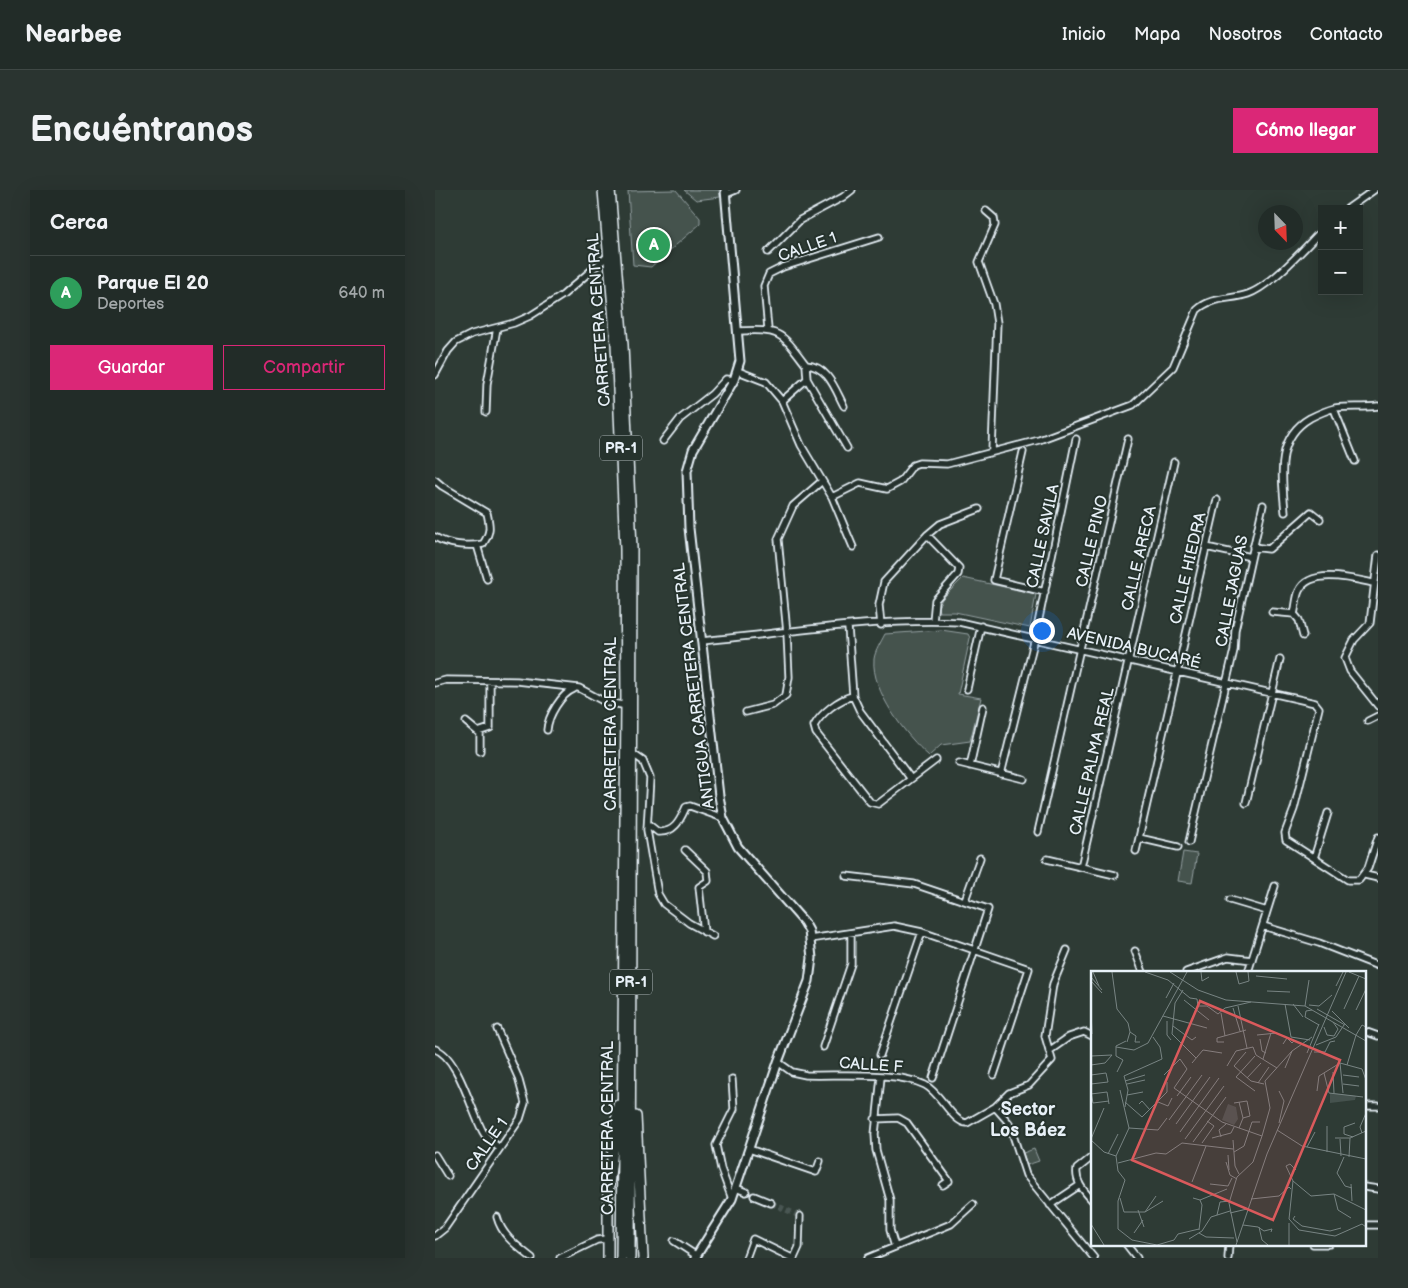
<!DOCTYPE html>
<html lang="es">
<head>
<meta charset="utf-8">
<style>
  body { margin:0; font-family:"Balsamiq Sans",sans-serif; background:#2a3430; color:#f1f3f6 }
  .controls { position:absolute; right:15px; top:15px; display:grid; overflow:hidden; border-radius:0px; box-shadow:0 5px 20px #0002 }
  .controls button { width:45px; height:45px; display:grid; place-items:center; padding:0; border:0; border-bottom:1px solid #3f4845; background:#222c28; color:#f1f3f6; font:25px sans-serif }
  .compass { position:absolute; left:823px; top:15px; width:45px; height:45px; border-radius:50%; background:#222c28; box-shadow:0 5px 20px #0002; rotate:157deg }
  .you { position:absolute; left:606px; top:440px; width:18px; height:18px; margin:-12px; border:4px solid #fff; border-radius:50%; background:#1a73e8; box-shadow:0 0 0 8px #1a73e833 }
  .badge { display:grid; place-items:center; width:32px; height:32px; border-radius:50%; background:#db2777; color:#fff; font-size:16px; font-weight:700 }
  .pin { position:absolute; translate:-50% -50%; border:2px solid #fff; box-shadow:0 1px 5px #0006 }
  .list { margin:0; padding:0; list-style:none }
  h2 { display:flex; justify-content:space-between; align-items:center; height:65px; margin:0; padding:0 20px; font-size:21px }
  h2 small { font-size:16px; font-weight:400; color:#a2a7a8 }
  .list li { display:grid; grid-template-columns:32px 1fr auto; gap:15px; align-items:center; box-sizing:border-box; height:75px; padding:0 20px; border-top:1px solid #3f4845 }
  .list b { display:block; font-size:19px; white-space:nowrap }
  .list p { margin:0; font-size:16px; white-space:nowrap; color:#a2a7a8 }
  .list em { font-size:16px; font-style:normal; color:#a2a7a8 }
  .actions { display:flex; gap:10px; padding:15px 20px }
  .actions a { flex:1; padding:11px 0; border:1px solid #db2777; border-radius:0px; text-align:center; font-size:18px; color:#db2777 }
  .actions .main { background:#db2777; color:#fff }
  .map { position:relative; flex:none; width:943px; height:1068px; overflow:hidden; border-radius:0px }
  header { display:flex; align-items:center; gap:30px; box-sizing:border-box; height:70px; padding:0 25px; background:#222c28; border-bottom:1px solid #3f4845 }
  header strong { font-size:24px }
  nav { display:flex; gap:28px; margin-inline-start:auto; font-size:18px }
  .intro { display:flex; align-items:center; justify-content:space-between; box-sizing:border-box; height:120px; padding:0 30px }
  h1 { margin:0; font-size:35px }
  .button { padding:12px 22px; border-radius:0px; background:#db2777; color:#fff; font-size:18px; font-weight:700 }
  main { display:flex; gap:30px; padding:0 30px }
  aside { flex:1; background:#222c28; border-radius:0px; box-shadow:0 5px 20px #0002 }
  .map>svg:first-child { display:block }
  .green { fill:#45524e; stroke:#96a2a3 }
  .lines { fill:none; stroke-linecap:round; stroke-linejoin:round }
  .minor-tunnel { stroke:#4a5652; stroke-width:5.5; stroke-dasharray:5.5 3; stroke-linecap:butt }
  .minor-casing { stroke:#e8f1f8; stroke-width:9 }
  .tertiary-casing { stroke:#e8f1f8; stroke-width:11 }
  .trunk-casing { stroke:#e8f1f8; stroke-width:12 }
  .minor { stroke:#26332d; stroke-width:5.5 }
  .tertiary { stroke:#26332d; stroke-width:7 }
  .trunk { stroke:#26332d; stroke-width:9 }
  .labels { text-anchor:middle; stroke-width:4; stroke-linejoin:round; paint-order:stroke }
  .shield { fill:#26332d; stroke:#aeb8bb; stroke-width:1 }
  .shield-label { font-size:15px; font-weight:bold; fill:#e8f1f8 }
  .street-label { font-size:16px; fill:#e8f1f8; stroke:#26332d }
  .neighbourhood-label { font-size:18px; font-weight:bold; fill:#e8f1f8; stroke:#26332d }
  .inset-road { fill:none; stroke:#788483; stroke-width:1 }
  .view { fill:#da5a5c; fill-opacity:0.15; stroke:#da5a5c; stroke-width:2.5 }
  .inset-edge { fill:none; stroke:#e8f1f8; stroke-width:2.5 }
</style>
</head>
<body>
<header>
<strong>Nearbee</strong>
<nav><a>Inicio</a><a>Mapa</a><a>Nosotros</a><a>Contacto</a></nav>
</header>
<div class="intro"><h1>Encuéntranos</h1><a class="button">Cómo llegar</a></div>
<main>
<aside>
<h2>Cerca<small></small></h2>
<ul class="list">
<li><span class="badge" style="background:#2e9e5b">A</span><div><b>Parque El 20</b><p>Deportes</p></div><em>640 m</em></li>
</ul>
<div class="actions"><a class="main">Guardar</a><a>Compartir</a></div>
</aside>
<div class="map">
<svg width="943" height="1068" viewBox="0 0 943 1068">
  <rect width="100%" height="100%" fill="#2e3b35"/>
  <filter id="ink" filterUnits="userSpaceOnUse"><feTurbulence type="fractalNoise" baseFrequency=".02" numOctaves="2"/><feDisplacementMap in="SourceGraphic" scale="10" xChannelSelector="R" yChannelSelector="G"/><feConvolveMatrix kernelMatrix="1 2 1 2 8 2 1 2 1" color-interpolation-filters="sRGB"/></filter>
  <g filter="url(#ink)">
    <path class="green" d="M241,0L265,28V34L216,77L198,75L193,1Z
      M249,0H284L285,7L261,10Z
      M528,388L601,404L595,438L520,422H504L503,417L507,409Z
      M506,440L533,444L535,448L523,504L546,508L535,551L506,555L494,566C471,546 436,501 439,469C440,461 446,452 450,444Z
      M748,662L762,664L757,693L743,691Z
      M599,959L604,971L592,975L588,963Z"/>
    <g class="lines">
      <path class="minor-tunnel" d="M336,1013L365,1026"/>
      <defs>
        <path id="minor" d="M291,4L301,0
          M912,19L939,0
          M551,21L559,28L560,35L544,72L559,114L562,133L557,260
          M333,62L365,30L408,7L417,0
          M333,139L329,96L334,84L348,77L444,47
          M303,141C346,139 346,142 371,175C393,176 400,199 409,216
          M371,175L372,189L412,258
          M303,181L331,192L347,211L366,255L397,307L418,357
          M0,185L13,161L21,152L37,144L79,133L95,126L128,105L174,65
          M347,211L372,189
          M899,219L920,271
          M51,222L52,194L62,138
          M228,251L245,229L277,204L291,189L299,190
          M588,262L559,390L610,402
          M0,290L7,296L52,323C55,336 56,342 48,354C33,357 13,355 0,347
          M397,307L425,293L452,299L465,292L478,275L484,273L512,274L604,250L698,215L738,177L762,120C777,106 796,110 813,104C836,96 870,58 887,40
          M850,322C847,287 840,248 875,228C883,224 892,220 900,218C914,216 929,218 943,216
          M492,345L524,378L523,384L500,410L498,431
          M42,355L52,389
          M771,357L816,367
          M818,357L834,359L876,322L885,329
          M943,365L935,433L919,450L910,468L915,481L943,516
          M837,422L859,424
          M446,435L444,415L449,392L492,345L505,334L544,319
          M413,437L418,506L425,521L476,589
          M868,446L864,430L859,424C861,417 861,407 864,401C875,377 919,389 938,393
          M266,451C350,443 441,428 524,432L880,513L884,518L859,619L850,643L851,650L913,690H924L933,678L943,647
          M0,493L11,490L82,491L144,498L170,512L193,516
          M532,499L546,436
          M418,506C404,509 386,523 379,536L381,543L435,612L443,614L501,570
          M311,522L338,515L351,505L354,487L352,443L343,349L358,316L387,291
          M933,531L943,526
          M31,532L43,542L55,538V491
          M112,540C113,526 126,504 139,499
          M45,561V542
          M198,564L208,571L215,588L212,640L223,704L229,714L254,733L278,746
          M524,573L589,589
          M535,576L548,517
          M566,584L600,448L641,249
          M811,613L845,469
          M213,634L223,642C240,643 245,630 251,617L255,616L288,628
          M603,642L693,249
          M704,648L743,657
          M754,652L799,460L800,440L828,315
          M250,660L272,681L273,691L264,697L269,742
          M701,661L782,310
          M879,668L893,623
          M612,669L680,685
          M646,677L739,272
          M930,685L943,688
          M411,686L479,694L553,719L498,888
          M530,710L545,668
          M795,710L832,721
          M828,736L884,753L943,776
          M375,749L459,736L487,742L594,779L559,885
          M700,761L708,782
          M751,782L793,767L817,770
          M813,782L840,696
          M929,841L943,846
          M388,857L416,774V743
          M0,859C23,866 36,921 48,942C51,948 59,953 64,958
          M614,861L634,847L649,842L657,846
          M445,865L487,742
          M343,872L357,882L371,885C404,886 461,881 490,895C506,903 517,932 532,933L560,917L574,903L594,895L617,870L610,846L618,794L632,760
          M446,887L440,944L441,960L455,1010V1040L460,1057
          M929,916H943
          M560,917L574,933L591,985L659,1068
          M440,929L463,928L472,933L514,991L508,995
          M314,959L381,982L385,971
          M0,965L13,986
          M657,967L642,979C640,992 649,1001 657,1010
          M929,997L943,999
          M301,998L311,1002
          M319,1006L336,1013
          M297,1009L286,979L281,955L299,919L297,889
          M615,1015L645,995
          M62,1027C67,1046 82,1056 97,1068
          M929,1035H943
          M0,1046L10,1038L85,929L90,913L83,887L62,839
          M239,1051L262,1066
          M691,1054L702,1068
          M878,1054H894
          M125,1068L162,1050L173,1049
          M311,1068L318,1049L357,1068
          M359,1068L364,1057L365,1026
          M433,1068L516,1034L538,1014
          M793,1068L794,1054"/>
        <path id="tertiary" d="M260,1068L297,1009L343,872L374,791L377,768L374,741L369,732L303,657L288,628L284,606L254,338L252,281L258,260L299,190L305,171L290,0"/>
        <path id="trunk" d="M168,0L181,154L190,359L191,516L186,1068
          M175,0L188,155L197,358L195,1068
          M201,926L208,1068
          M173,1068V1004L183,915"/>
      </defs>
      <use href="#minor" class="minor-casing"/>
      <use href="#tertiary" class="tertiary-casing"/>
      <use href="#trunk" class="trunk-casing"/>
      <use href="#minor" class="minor"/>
      <use href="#tertiary" class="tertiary"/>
      <use href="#trunk" class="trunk"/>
    </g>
  </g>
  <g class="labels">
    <g class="shield">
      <rect x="165" y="245.5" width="42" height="25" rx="4"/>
      <rect x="175" y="779.5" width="42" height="25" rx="4"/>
    </g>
    <g class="shield-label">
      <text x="186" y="263">PR-1</text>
      <text x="196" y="797">PR-1</text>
    </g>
    <g class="street-label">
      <text transform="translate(372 56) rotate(-19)" y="6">CALLE 1</text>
      <text transform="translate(163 130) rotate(-94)" y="6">CARRETERA CENTRAL</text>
      <text transform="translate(607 346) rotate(-78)" y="6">CALLE SAVILA</text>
      <text transform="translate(656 351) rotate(-77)" y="6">CALLE PINO</text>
      <text transform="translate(703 368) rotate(-77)" y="6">CALLE ARECA</text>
      <text transform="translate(752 378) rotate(-77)" y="6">CALLE HIEDRA</text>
      <text transform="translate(796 401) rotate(-79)" y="6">CALLE JAGUAS</text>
      <text transform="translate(699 457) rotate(13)" y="6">AVENIDA BUCARÉ</text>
      <text transform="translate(258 496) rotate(-97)" y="6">ANTIGUA CARRETERA CENTRAL</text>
      <text transform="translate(175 534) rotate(-90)" y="6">CARRETERA CENTRAL</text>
      <text transform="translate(656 571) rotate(-77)" y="6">CALLE PALMA REAL</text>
      <text transform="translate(436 874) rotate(4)" y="6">CALLE F</text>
      <text transform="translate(172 938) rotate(-90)" y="6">CARRETERA CENTRAL</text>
      <text transform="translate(51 954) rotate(-55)" y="6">CALLE 1</text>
    </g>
    <g class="neighbourhood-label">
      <text x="593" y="925">Sector<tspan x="593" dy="21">Los Báez</tspan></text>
    </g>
  </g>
  <g transform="translate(656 781)">
    <rect width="275" height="275" fill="#2e3b35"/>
    <path d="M239,122L265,125L264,129L239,132ZM137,133L145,136L147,148L143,154L131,149Z" fill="#45524e"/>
    <path class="inset-road" d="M2,1L8,15M21,1L26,38L37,52L39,61L36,71M54,1L77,9L99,27L106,28L107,35H116L127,43L134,37L160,31M79,1L107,19L135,29L214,35L275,70M110,1L111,10L118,6M145,1L148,13L158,10L157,1M258,1L275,8M165,5L196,8M0,6L11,19M0,10L11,22M245,15L252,1M92,19L84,32L81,63L105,87M176,20L199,21M75,27L83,12M93,29L118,49M194,33L200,66L219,69M202,33L212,46M218,34L228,35L241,24M147,35L156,77M214,35L218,9M142,37L149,60M226,38L254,54M253,38L268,5M0,39L1,63M221,39L215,40L214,46L228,54M265,39L275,18M241,40L258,57M130,42L134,65M72,45L116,57M76,50V64L80,69M82,55L101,69L105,66M233,56L236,64L243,65L247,58L242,51M39,61L45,65L44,71H49M166,64L186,62M169,68L171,80L175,82M133,71H126V67L155,59M192,73L196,67L201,72L204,69M225,74L245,66L253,54M25,76L43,79L57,72L96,1M155,81L143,95L160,110L173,113M223,81H234L239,71L244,70M216,82L228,53M0,85L21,84L14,92L0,94M164,85L145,106L164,120M172,88L180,62M101,92L112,79L131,82M249,92L252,122M256,94L265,64L271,54L275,56M136,95L145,80L162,76L165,84L186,97M194,97L201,80M26,101L32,89L25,85V75L35,70M242,101L243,122M233,102L238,122L272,126M0,104L15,102L17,111L0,113M73,104L89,88L96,98L83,117L131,151L171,165M252,104L268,106M156,107L170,92M34,110L54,104M167,112L178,96M36,113L54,109M252,113L268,115M29,119L38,157L25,185L27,200L34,209L27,230V258L41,269L66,274L83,269L87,263L108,258M188,120L193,130L188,152M226,120L228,105L249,92L271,98L275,109M0,121L2,132L18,130M0,123L16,121L18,133M36,124L52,121M86,125L100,106M34,131L51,146L76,121V111M67,131L77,135L81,127M143,132L156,130L159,145L152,147M48,133L51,130L59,139M34,136L37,119L33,105L71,88L69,76L62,66M78,149L111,104M85,153L119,106M38,157L67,159L76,147M148,157L152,147L148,131M186,159L211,175L275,188M89,161L128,107M271,162L269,156L275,142M130,166L128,159L135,153M262,166L253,163V156L264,152M121,167L140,162L143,156M244,167H259L275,160M0,168L13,137M94,168L133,115M249,168L250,185M0,169L13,181L25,185M142,169L144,195L148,203M102,171L135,126M111,172L123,155L116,150M216,176L224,161M143,181L153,175L161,151H169M236,181V155M17,183L27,163M137,184L138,199M253,186L246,202L254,215L261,217M258,186L259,167M135,191L139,204L146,208M27,192L65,182L75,183L91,172L142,178M202,210L198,248L208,259L244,265L271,253L275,256M202,210L220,225L243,223L275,239M202,210L195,195L199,193L205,199M101,211L115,175M119,213L137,215L141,207M260,213L261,230M243,223L247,239L260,247M29,227L33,241H54L72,230M102,227L109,229L111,234L108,259M160,228L188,225L198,216L200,218M109,229L136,218M47,239L53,256M54,241L65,225M139,242L156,238M126,244L129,231L139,230M204,245L202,248L211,255L239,260L250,257M0,253L13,274M152,254L167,256L173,260L181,258L180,261M168,256L171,269L177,274M43,262L52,249M108,262L115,266L143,267M98,268L111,260L120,246L139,240M146,271L138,232L146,206L162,191L171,165L179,137L174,110L201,80L221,66M145,274L176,183L255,1M198,274V252"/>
    <path class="view" d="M109,30L249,89L182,249L41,189Z"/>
    <rect width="275" height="275" class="inset-edge"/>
  </g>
</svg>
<div class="controls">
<button>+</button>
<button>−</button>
</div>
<svg class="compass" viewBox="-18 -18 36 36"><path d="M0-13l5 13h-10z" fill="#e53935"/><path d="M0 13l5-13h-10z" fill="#a2a7a8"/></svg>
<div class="you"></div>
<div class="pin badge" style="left:219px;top:55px;background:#2e9e5b">A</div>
</div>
</main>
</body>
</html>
